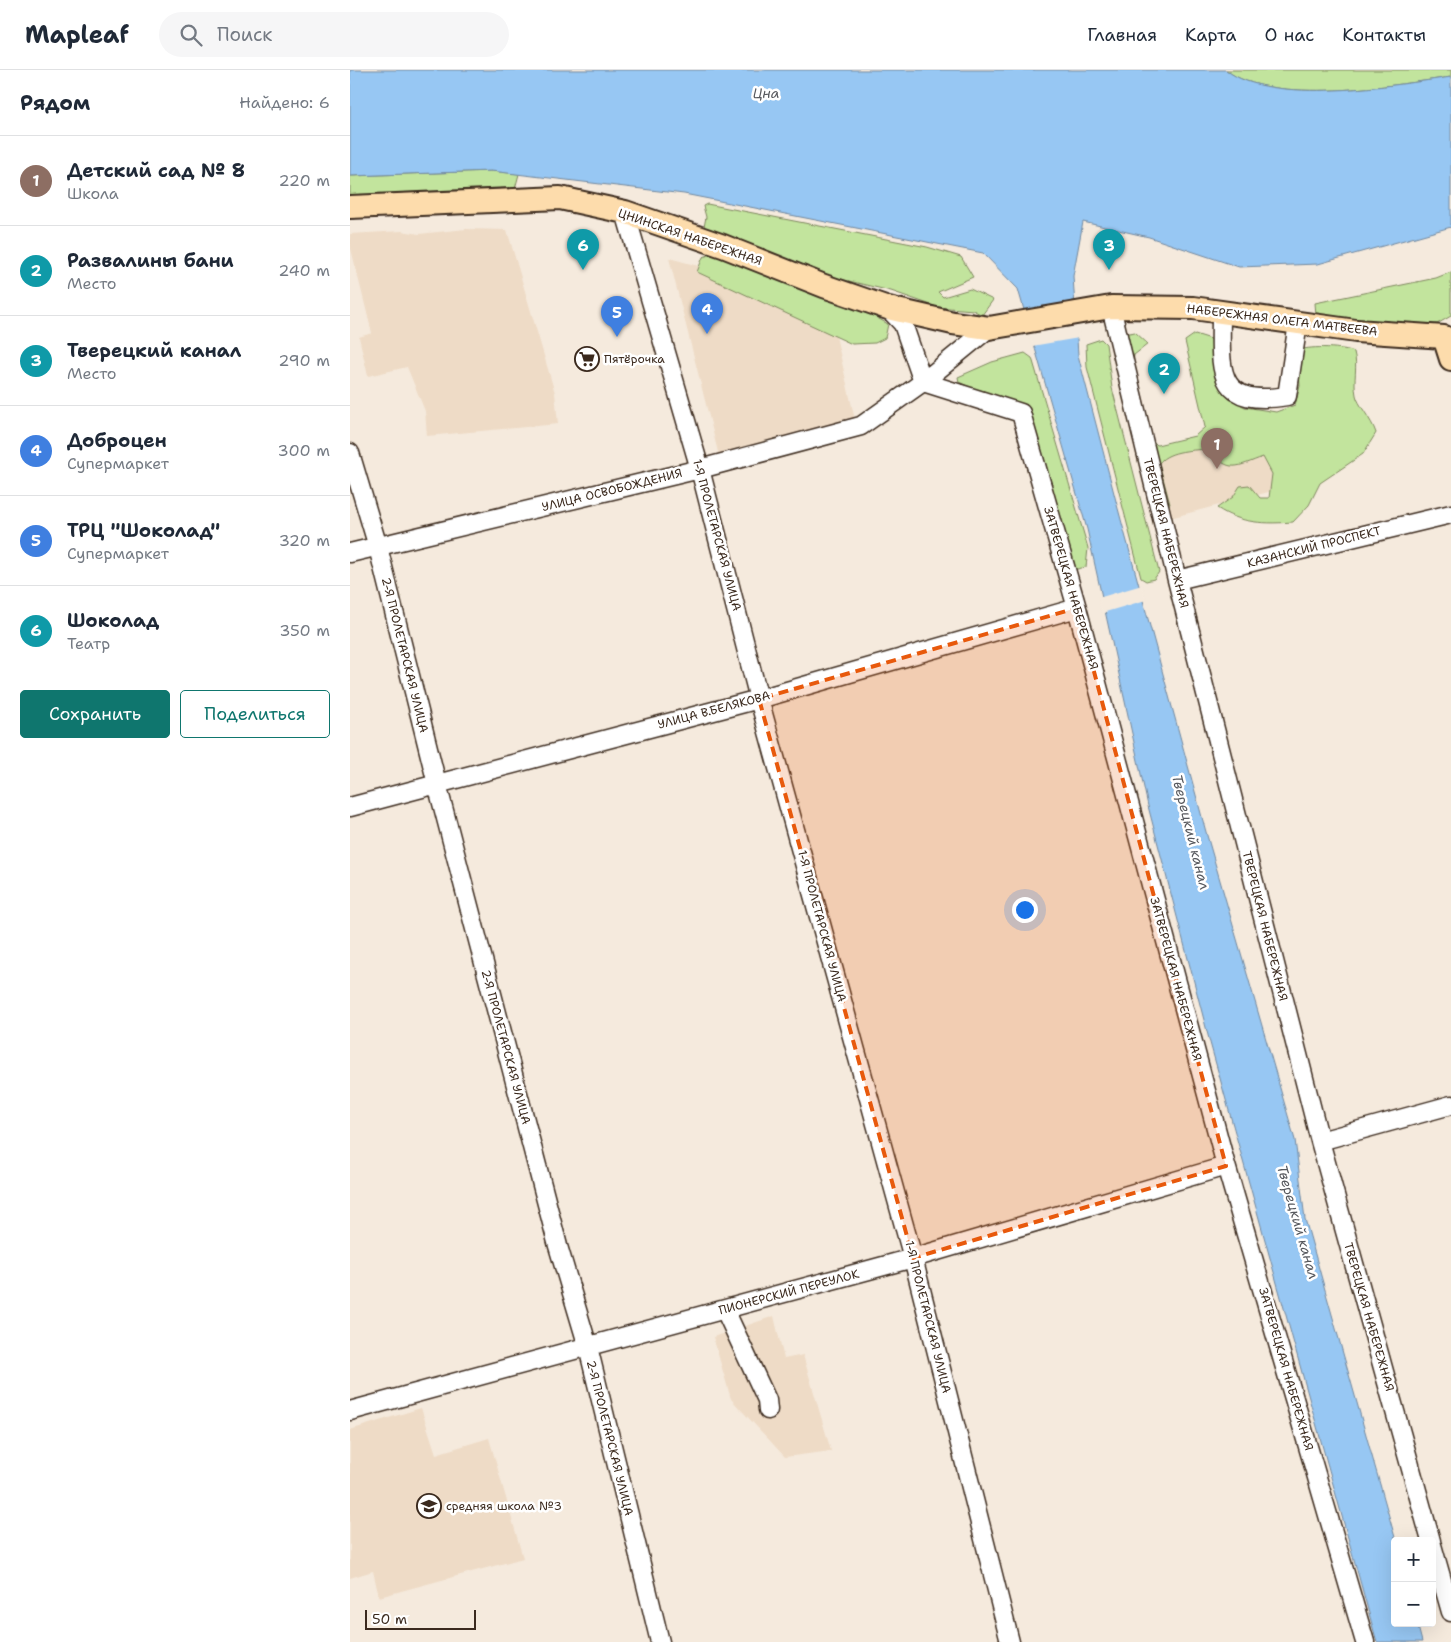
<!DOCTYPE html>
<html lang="ru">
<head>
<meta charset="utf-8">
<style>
  body { margin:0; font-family:"Shantell Sans",sans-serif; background:#f6f6f7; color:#1f2937 }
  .controls { position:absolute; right:15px; bottom:15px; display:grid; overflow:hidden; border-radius:5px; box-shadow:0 5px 20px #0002 }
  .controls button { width:45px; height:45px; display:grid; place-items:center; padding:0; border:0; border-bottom:1px solid #e0e1e3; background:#fff; color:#1f2937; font:25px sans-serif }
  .scale { position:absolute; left:15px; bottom:12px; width:111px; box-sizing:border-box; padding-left:5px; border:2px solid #3b2a1e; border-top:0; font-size:14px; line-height:18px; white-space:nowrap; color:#3b2a1e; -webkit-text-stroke:4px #fff; paint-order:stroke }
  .you { position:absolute; left:674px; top:839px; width:18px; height:18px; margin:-12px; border:4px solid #fff; border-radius:50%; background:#1a73e8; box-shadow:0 0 0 8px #1a73e833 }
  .badge { display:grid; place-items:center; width:32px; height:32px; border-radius:50%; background:#0f766e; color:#fff; font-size:16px; font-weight:700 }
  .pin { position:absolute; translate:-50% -41px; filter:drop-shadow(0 1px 2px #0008) }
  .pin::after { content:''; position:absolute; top:26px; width:18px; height:15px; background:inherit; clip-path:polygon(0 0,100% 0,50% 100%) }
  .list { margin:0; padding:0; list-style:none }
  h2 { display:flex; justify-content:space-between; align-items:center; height:65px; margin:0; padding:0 20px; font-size:21px }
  h2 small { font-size:16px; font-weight:400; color:#747a83 }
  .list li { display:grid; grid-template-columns:32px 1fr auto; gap:15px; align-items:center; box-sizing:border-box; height:90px; padding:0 20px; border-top:1px solid #e0e1e3 }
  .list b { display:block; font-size:19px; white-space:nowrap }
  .list p { margin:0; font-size:16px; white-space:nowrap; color:#747a83 }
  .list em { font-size:16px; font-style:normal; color:#747a83 }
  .actions { display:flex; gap:10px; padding:15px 20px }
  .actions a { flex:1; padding:11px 0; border:1px solid #0f766e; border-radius:5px; text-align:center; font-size:18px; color:#0f766e }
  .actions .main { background:#0f766e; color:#fff }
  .icon { flex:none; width:28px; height:28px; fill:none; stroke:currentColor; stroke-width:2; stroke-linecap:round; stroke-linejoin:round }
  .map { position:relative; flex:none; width:1101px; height:1572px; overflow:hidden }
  header { display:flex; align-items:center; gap:30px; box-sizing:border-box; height:70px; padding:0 25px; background:#fff; border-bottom:1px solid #e0e1e3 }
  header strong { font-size:24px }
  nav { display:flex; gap:28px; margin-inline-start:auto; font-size:18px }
  .search { width:350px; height:45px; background:#f6f6f7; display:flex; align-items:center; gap:12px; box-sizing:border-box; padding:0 18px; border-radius:28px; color:#747a83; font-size:19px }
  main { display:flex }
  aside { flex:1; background:#fff }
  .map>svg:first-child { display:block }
  .built { fill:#eedbc6 }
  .green { fill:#c2e49d; stroke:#7e875e }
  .water { fill:#97c7f3; stroke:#72889e }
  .pier { fill:#f5eadd }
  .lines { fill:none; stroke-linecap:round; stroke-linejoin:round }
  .minor-casing { stroke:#3b2a1e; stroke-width:21 }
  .major-casing { stroke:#3b2a1e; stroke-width:26 }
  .minor { stroke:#fff; stroke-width:18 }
  .major { stroke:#fddcac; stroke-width:22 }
  .marked { fill:#e8590c; fill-opacity:0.2; stroke:#e8590c; stroke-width:4; stroke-dasharray:10 6; stroke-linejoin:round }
  .labels { text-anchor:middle; stroke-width:5; stroke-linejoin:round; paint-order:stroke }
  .street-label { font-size:12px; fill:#3b2a1e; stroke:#fff }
  .poi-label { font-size:12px; fill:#3b2a1e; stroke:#fff; text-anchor:start }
  .water-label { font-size:14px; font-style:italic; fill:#57595e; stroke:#fff }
</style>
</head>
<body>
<header>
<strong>Mapleaf</strong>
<div class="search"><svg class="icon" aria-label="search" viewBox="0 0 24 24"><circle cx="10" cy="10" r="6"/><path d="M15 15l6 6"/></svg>Поиск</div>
<nav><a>Главная</a><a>Карта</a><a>О нас</a><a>Контакты</a></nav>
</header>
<main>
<aside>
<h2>Рядом<small>Найдено: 6</small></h2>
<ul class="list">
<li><span class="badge" style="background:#8d6e63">1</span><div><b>Детский сад № 8</b><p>Школа</p></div><em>220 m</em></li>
<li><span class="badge" style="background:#0f9aa8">2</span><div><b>Развалины бани</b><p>Место</p></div><em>240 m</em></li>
<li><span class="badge" style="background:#0f9aa8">3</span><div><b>Тверецкий канал</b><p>Место</p></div><em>290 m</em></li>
<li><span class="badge" style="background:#3f7fe0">4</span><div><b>Доброцен</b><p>Супермаркет</p></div><em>300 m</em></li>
<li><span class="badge" style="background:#3f7fe0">5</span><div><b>ТРЦ &quot;Шоколад&quot;</b><p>Супермаркет</p></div><em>320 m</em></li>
<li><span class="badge" style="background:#0f9aa8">6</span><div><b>Шоколад</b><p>Театр</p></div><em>350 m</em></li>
</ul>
<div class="actions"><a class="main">Сохранить</a><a>Поделиться</a></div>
</aside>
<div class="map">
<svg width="1101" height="1572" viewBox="0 0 1101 1572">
  <rect width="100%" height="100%" fill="#f5eadd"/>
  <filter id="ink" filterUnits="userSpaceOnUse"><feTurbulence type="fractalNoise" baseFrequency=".02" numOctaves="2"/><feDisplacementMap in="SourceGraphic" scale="10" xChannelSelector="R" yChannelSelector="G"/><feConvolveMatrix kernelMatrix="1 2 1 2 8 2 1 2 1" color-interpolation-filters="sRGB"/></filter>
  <g filter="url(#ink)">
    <path class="built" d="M116,159L157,160L205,323L208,354L77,366L75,341L57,297L18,306L9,267L22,263L0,175V164L52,161L69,164Z
      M319,188L478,231L506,354L369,386Z
      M917,364L930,419L820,448L803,378Z
      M424,1246L434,1289L453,1285L481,1381L435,1387L381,1329L363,1267Z
      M71,1338L86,1384L139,1368L173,1488L29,1527L23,1501L0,1508V1360Z"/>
    <path class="green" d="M876,0H1101V7C1046,15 921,36 876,0Z
      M141,101L169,104L165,119L0,126V106Z
      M357,134L577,177L611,187L623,207L588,222L593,227L620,219L643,230L632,245L623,240L587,237L541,221L461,202L354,157L356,147L353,136Z
      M368,182L497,231L538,254L535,268L525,273L502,274L347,202L353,187Z
      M1101,202V246L1087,254L1006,251L966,245L965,233L1086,208Z
      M785,262L798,274L784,285L783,293L802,370L807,375L845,366L855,357L835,271L845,264L861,269L869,312L878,328L895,337L926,342L945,335L950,316L948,291L950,280C961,276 994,277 1004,282C1008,296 1003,310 1006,325C1007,333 1022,350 1026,363L1013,384L970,413L959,435L943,452C916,454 891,454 867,438L883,427L890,416L899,415L910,428H919L922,404L913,387C888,396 878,405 860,379C845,380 819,380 809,393L820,434L814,437L774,264Z
      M751,269L756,274L762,318L809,502L804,509L796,511L791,508L737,297L736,274Z
      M675,283L682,288L738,478L736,497L723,500L678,345L609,312L608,307L642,292Z"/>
    <path class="water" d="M0,0H876C921,36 1046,15 1101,7V157L968,194L889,197L799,167L733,152L723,206L728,285L767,435L856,762L945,1070L955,1149L1046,1471L1045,1553H1067L1072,1572H1027L859,969L798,736L737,459L668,219L633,183L334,124L141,101L0,106Z"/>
    <path class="pier" d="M726,242L729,268L682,276L674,249Z
      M792,515L796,530L752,543L748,528Z"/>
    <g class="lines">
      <defs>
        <path id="minor" d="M275,142L350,399L409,629L563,1188L660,1572
          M761,237L827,510L970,1071L1081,1471
          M538,238L553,254L573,312L671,343L727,538L875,1092L1015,1572
          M871,242C871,298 863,338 937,326L948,253
          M0,383L28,477L87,714L208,1176L238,1277L310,1572
          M0,483L350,399L511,356L573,312L639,258
          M827,510L1101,444
          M0,737L409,629L727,538
          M970,1071L1101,1035
          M375,1240L417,1330L418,1340
          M0,1341L563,1188L876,1096
          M1082,1475L1101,1542"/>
        <path id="major" d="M0,137L210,128L275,142L373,176L474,216L538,238L603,253L639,258L761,237L843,238L1006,261L1094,267L1101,289"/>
      </defs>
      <use href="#minor" class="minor-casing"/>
      <use href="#major" class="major-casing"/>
      <use href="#minor" class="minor"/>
      <use href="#major" class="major"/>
    </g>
  </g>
  <path class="marked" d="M727,538L876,1096L563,1188L409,629Z"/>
  <defs>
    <symbol id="supermarket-ring" viewBox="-11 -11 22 22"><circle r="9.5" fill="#fff" stroke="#3b2a1e" stroke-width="1.5"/><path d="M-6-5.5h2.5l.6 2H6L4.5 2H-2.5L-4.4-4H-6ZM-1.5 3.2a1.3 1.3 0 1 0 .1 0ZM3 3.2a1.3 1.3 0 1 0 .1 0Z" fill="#3b2a1e"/></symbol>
    <symbol id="school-ring" viewBox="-11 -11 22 22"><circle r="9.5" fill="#fff" stroke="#3b2a1e" stroke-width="1.5"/><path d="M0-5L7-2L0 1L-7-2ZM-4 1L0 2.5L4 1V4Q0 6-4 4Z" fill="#3b2a1e"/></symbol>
  </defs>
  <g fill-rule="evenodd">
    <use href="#supermarket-ring" x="223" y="275" width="28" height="28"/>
    <use href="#school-ring" x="65" y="1422" width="28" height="28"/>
  </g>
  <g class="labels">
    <g class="street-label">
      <text transform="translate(340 167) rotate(19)" y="4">ЦНИНСКАЯ НАБЕРЕЖНАЯ</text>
      <text transform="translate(932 250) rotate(7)" y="4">НАБЕРЕЖНАЯ ОЛЕГА МАТВЕЕВА</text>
      <text transform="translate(262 420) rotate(-14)" y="4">УЛИЦА ОСВОБОЖДЕНИЯ</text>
      <text transform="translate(816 463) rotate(76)" y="4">ТВЕРЕЦКАЯ НАБЕРЕЖНАЯ</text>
      <text transform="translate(367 465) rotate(75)" y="4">1-Я ПРОЛЕТАРСКАЯ УЛИЦА</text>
      <text transform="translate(964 477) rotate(-14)" y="4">КАЗАНСКИЙ ПРОСПЕКТ</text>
      <text transform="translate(721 518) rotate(74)" y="4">ЗАТВЕРЕЦКАЯ НАБЕРЕЖНАЯ</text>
      <text transform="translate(55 585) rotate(76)" y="4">2-Я ПРОЛЕТАРСКАЯ УЛИЦА</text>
      <text transform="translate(364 640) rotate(-15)" y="4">УЛИЦА В.БЕЛЯКОВА</text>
      <text transform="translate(472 856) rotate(75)" y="4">1-Я ПРОЛЕТАРСКАЯ УЛИЦА</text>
      <text transform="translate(915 856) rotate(76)" y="4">ТВЕРЕЦКАЯ НАБЕРЕЖНАЯ</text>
      <text transform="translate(826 909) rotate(75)" y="4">ЗАТВЕРЕЦКАЯ НАБЕРЕЖНАЯ</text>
      <text transform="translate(156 977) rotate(75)" y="4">2-Я ПРОЛЕТАРСКАЯ УЛИЦА</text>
      <text transform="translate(439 1222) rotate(-15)" y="4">ПИОНЕРСКИЙ ПЕРЕУЛОК</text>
      <text transform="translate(578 1247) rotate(76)" y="4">1-Я ПРОЛЕТАРСКАЯ УЛИЦА</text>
      <text transform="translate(1019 1247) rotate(74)" y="4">ТВЕРЕЦКАЯ НАБЕРЕЖНАЯ</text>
      <text transform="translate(936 1299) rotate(74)" y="4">ЗАТВЕРЕЦКАЯ НАБЕРЕЖНАЯ</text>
      <text transform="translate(260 1368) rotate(76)" y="4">2-Я ПРОЛЕТАРСКАЯ УЛИЦА</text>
    </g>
    <g class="poi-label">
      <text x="254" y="293">Пятёрочка</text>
      <text x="96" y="1440">средняя школа №3</text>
    </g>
    <g class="water-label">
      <text transform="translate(416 23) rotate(-1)" y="5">Цна</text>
      <text transform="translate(841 762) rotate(76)" y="5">Тверецкий канал</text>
      <text transform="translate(948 1152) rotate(74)" y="5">Тверецкий канал</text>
    </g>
  </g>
</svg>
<div class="controls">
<button>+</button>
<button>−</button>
</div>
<div class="scale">50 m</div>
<div class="you"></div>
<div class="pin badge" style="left:867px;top:399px;background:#8d6e63">1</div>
<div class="pin badge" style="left:814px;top:324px;background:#0f9aa8">2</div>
<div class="pin badge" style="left:759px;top:200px;background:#0f9aa8">3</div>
<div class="pin badge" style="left:357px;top:264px;background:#3f7fe0">4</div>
<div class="pin badge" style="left:267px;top:267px;background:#3f7fe0">5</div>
<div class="pin badge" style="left:233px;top:200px;background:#0f9aa8">6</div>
</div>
</main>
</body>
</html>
